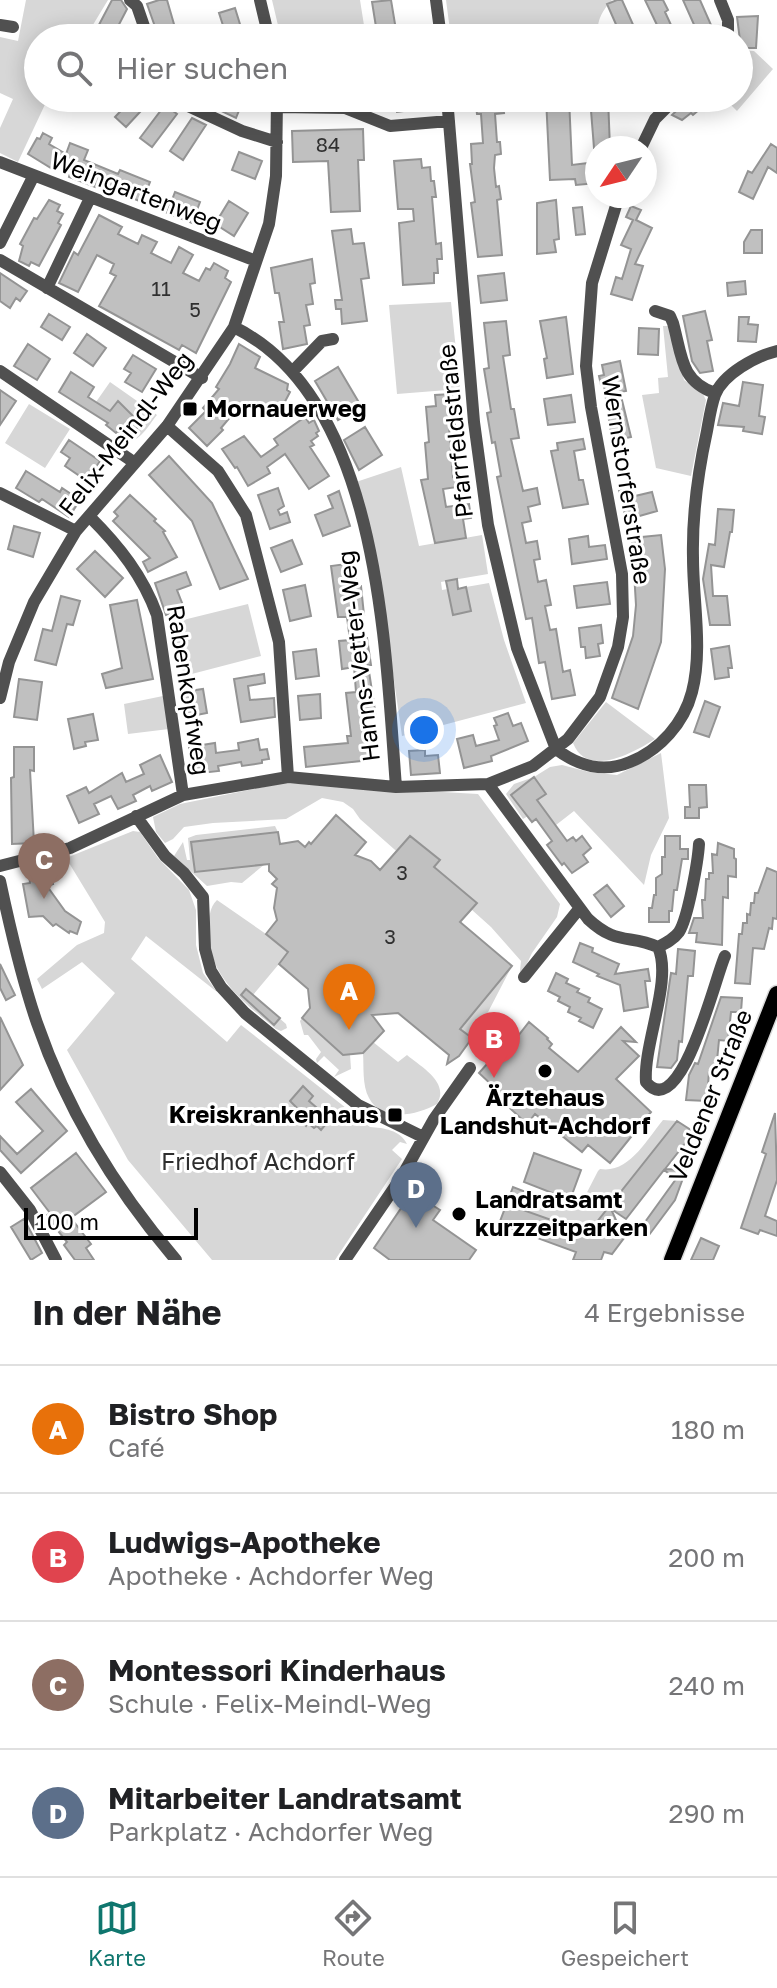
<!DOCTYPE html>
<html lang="de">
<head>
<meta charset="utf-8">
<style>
  body { margin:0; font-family:"Golos Text",sans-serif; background:#f2f2f2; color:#202124 }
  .compass { position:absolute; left:585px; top:136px; width:72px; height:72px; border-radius:50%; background:#fff; box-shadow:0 4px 20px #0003; rotate:235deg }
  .scale { position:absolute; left:24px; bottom:20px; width:174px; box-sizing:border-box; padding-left:8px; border:4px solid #000; border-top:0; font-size:22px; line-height:28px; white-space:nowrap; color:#000; -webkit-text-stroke:6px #fff; paint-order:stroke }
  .you { position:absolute; left:424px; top:730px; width:28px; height:28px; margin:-20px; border:6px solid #fff; border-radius:50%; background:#1a73e8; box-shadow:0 0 0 12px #1a73e833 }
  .badge { display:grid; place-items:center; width:52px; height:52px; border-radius:50%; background:#0f766e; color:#fff; font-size:26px; font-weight:700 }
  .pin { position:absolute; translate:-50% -66px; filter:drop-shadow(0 2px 4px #0008) }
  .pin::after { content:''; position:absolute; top:42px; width:28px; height:24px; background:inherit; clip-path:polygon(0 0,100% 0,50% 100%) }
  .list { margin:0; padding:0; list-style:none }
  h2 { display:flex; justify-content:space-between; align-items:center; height:104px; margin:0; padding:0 32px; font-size:34px }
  h2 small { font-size:26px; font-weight:400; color:#757577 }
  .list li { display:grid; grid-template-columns:52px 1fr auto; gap:24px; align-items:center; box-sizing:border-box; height:128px; padding:0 32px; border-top:2px solid #e0e0e0 }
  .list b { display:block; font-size:30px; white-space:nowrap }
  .list p { margin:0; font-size:26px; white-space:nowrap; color:#757577 }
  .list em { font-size:26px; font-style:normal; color:#757577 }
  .icon { flex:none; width:44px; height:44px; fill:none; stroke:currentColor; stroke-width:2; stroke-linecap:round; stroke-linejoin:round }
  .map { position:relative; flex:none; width:777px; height:1260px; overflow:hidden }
  .search { position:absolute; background:#fff; box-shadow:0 4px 20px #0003; left:24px; right:24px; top:24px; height:88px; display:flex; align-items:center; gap:20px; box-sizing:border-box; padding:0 28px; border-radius:44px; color:#757577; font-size:30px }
  .sheet { height:616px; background:#fff }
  nav { display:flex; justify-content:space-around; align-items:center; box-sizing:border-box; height:112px; border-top:2px solid #e0e0e0; background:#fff; font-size:22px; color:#757577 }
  nav a { display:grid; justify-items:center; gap:4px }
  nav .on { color:#0f766e }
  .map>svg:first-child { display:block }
  .green { fill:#d7d7d7 }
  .building { fill:#c0c0c0; stroke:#949494; stroke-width:2 }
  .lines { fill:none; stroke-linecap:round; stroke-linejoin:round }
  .major-casing { stroke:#dbdbdb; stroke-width:19 }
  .minor { stroke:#505050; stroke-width:12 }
  .major { stroke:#000; stroke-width:16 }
  .poi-dot { fill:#000; stroke:#fff; stroke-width:3 }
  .labels { text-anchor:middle; stroke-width:6; stroke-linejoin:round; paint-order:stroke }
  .number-label { font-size:20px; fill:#303030 }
  .street-label { font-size:24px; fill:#000; stroke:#fff }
  .poi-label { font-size:24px; font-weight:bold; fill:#000; stroke:#fff; text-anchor:start }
  .park-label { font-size:24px; fill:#2e2e2e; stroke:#fff }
</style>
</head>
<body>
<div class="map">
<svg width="777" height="1260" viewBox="0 0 777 1260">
  <rect width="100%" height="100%" fill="#fff"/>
  <path class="green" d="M26,0H108L85,38H38V98H48L18,162L0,153V128L13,99L0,93V37L18,41Z
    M272,0H360L366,38H281Z
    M446,0H612C601,12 596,22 598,38H451Z
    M739,50L754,51L773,69L737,111L724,98H739Z
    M451,302L460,389L397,394L389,305Z
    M663,326H670L684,380L703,394L706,400L691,476L656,468L642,395L659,393L658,378L668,377Z
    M110,382L157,415C148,426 140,442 125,443L140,424L118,402L107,414L102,410L103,407L96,402Z
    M29,404L70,429L45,468L5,443Z
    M401,467L419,546L482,535L488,574L441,582L442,590L448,589L453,615L471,611L466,587L489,583L504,640L526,703L402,736L382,597L356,482Z
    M248,604L261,656L184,676L171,623Z
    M163,696L169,729L128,734L124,704Z
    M606,702L655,739C635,752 587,779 573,743Z
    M661,753L669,818L651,855L644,885L574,811L556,825L537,800L546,793L534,778L528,816L523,819L506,794L514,784L534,777L550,767L562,765L589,772L617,775Z
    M283,783L478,794L560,904L557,917L532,953L519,980L521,961L491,927L433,875L420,872L360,819L353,809L343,802L322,798L286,819L213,823L184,827L173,839L165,843L156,832L153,817L180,804Z
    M275,826L278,832L191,842L195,872L265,864L242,883L231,882L207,886L174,856L183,842L187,860H190L188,838L196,835Z
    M133,831L140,832L158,858L189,890L196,910V945L203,973L217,992L146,936L131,959L227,1042L241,1025L370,1127C384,1128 400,1130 407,1144L400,1142L392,1150L402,1159L335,1260H212L128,1160L67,1050L115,993L82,962L42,989L37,979L77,945L104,933L105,922L66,858Z
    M217,900L266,934L289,952L253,995L286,1024L287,1028L281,1031L276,1029C244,1002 207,976 209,929C209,918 209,908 217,900Z
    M512,966L486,1016L468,1036L460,1029Z
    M302,1018L343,1055L350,1054L351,1069L334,1077L339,1070L324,1056L317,1063L316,1059L321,1052L308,1035H304L300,1021Z
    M373,1042L398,1062L407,1055C421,1067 450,1082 437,1104C418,1115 382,1123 369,1098C362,1085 364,1067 363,1053Z
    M663,1120L677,1121L589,1233L520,1209L526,1192L573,1206L582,1202L598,1171L600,1169C629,1174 647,1139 663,1120Z"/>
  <path class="building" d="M112,0H121L127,9L112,38H92Z
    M159,0H167L178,38H159L147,4Z
    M391,0L396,30L377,33L372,2Z
    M617,0H622L639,38H622L607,4Z
    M645,0H663L668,10L665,12L677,38H659L654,27L657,25Z
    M683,0H700L715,34L700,38Z
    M235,8L243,34L227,38L219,13Z
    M758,16L756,48H741L737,17Z
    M133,98H153L126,127L115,117Z
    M194,98H229L242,103L236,118Z
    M370,98H418L420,109L397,112L396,106L372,109Z
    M475,98H502L504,113L495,114L497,142H500L501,154L495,155L494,168L496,187L499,186L501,199L497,200L502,255L478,257L471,203L475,202L470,164H472L471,144L483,143L481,114H477Z
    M546,98H569L572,165L597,162V183L576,185L575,179L550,180Z
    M590,98H608L610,148H594Z
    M690,98H713L693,115L691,113L682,120L672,115Z
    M165,105L177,114L152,147L140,138Z
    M192,118L206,125L183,160L170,151Z
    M363,129L364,160H358L360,211L331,212L328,161L293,162L292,131Z
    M43,133L52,138L49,144L66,154L70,143L88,150L84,160L118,174L120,170L150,182L142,202L96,184L95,187L69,177L71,170L54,163L51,168L28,154L37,138L40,139Z
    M771,144L777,148V173L768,167L753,199L739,192L748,171L752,173Z
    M239,152L262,161L255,179L232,170Z
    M421,159L422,168L430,167L431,181H434L436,197H432L436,244L441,243L442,259H437L438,273H434V283L403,285L399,223L414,221L413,209H398L394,161Z
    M175,192L200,202L192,223L167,213Z
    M49,200L60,205L57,211L63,214L58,223L61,225L39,266L31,262L29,266L19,261L23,246L20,244L34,218L37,219Z
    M556,200L559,239L554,240L556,252L537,254V203Z
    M229,201L248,213L234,236L215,224Z
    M631,206L641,210L636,220L652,228L635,264L643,266L632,300L611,294L616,277L622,279L631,249L621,245L633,220L626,217Z
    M582,207L585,234L576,235L573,208Z
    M99,215L122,227L118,234L138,244L142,235L157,242L151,253L171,263L179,247L193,255L183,273L199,281L206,268L210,270L214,263L228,271L225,278L231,282L196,353L182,345L179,350L99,306L116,276L110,273L114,264L97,255L78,292L59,283L74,252L78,255Z
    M351,229L353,244L364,243L369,278L361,279L367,321L342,324L341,309H336L335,300H342L332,231Z
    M751,230H762V253H744V242Z
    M312,259L315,283L310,284L313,304L306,305L310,325L304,326L307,344L283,349L279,322H284L279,293H275L271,268Z
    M0,273L27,291L20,301L16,298L10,308L0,301Z
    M504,273L507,300L481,303L478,276Z
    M745,281L746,294L728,296L727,283Z
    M705,311L712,340L707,341L713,371L700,373L692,361L683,316Z
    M49,314L70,327L62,340L41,327Z
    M566,317L573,374L547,378L544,359L547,358L540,321Z
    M739,317H749L748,324L758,325L756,342L738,341Z
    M506,321L510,355L503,356L511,409H514L519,438L511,439L523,491L537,488L540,504L528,507L531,521L522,523L526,543L537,541L540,559L534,560L538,582L546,580L551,605L545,606L550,630L556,629L563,672L570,670L575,695L552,699L545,662L539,663L532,618L526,619L497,477L501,476L495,442L492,443L487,413L491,412L484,369L489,368L484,323Z
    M639,328L659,329L658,355L638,354Z
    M87,334L106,348L93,366L74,353Z
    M28,344L50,359L37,380L14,366Z
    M239,344L260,357L255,368L288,384L287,390L290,392L279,413L276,412L273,418L242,403L221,428L223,430L207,446L189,428L206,411L203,408L219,389L216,387L230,364Z
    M133,355L156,369L142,392L125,382L131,373L124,369Z
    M620,361L626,391L620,392L631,437L612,441L604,385H601L599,376L604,375L602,365Z
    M338,367L361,406L338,420L315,381Z
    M71,372L94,387L88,397L110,411L118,401L141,424L134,431L128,426L121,434L118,431L116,433L106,425L108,423L59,392Z
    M743,382L763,385L759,416L765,417L762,434L743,431L744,427L718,425L723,403L739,406Z
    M0,390L16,401L0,425Z
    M452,394L455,425L449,426L453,477L463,475L464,486L443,489L446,507L469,504L471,518L463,519L466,538L435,543L421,480L428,479L425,443L429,442L426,407L436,406L435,395Z
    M571,395L575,422L548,425L544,399Z
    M305,417L309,423L314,420L319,431L316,433L318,436L311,441L314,445L310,447L329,476L309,489L285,454L267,467L270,473L248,486L237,467L235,468L222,449L244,436L261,457L278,445L274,439Z
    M365,427L382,455L359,470L344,440Z
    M583,439L585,449L574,451L579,480H583L588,504L563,508L551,451L558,450L557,443Z
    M69,440L100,461L87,481L65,466L70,458L61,452Z
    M169,456L212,503L248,579L220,589L192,521L149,475Z
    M26,471L60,492L62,488L80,500L69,517L42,499L39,502L16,488Z
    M633,487L635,496L652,492L657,511L636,517L635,512L625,515L619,490Z
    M278,488L284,506L278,510L280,515L287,512L290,522L270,529L258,495Z
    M339,491L350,526L323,536L315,515L333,508L328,496Z
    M130,495L156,519L154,521L165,531L163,532L177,557L148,572L143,562L150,558L113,521L118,516L114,512Z
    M718,509L734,510L732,532H730L724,567L711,565L713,596H727L730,625H710L703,579L709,544L715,545Z
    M14,526L40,533L33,557L8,549Z
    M661,535L665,569L661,642L638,709L612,698L633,636L636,605L632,538Z
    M588,536L589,547L605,545L607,559L572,564L569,539Z
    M292,540L302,564L281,572L271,548Z
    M95,551L123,578L105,597L77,569Z
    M353,563L357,586H361L364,615H360L364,638H367L371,665H368L376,717L365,718L370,760L306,767L304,747L348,743L347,736H351L346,693L356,692L354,667L342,669L339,641L350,640L347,617H338L331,566Z
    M186,572L191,585L177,590L184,608L166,615L155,583Z
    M457,579L458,589L466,587L471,611L453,615L446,581Z
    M607,582L610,604L577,608L574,586Z
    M305,585L311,616L290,621L283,590Z
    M61,596L80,601L73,625L67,624L56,665L35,660L43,629L52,631Z
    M137,600L153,679L106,688L102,674L122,668L110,605Z
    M601,625L603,643L598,644L600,656L586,658L585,647H581L579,628Z
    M729,646L732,668H728L729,677L715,679L711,649Z
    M316,649L319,676L296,679L293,652Z
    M264,674L265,683L248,686L250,700L274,698L275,717L241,722L234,679Z
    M19,679L42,682L37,720L14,717Z
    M203,689L207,713L186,717L182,692Z
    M320,694L321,718L300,720L298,696Z
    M705,701L720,707L709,737L694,732Z
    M508,713L513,726L521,723L528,741L491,756L492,761L464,768L457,739L473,735L476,746L499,740L494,726L497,725L494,718Z
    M93,714L98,740L85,742L86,746L74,749L68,719Z
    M258,739L260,750L267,749L269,759L262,760V763L242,766L241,762L218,766L219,771L192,774L189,747L215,743L216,753L239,750L238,743Z
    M14,747H34V771L30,770L34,843L12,844L11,778L14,777Z
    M425,750V756L438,755L440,773L411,775L409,751Z
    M160,755L172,782L152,791L150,786L133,795L136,801L118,809L111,796L94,804L99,814L79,823L67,796L86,787L89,793L122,773L126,782L144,774L140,765Z
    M534,777L546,794L537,800L567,841L573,837L576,841L582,836L591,848L583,855L588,862L572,873L564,863L562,865L547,845L552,841L536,819L532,822L511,795Z
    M689,785H706L707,807L699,808V818H685V807H690Z
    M336,815L366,842L355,855L371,861L380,870L410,836L440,860L434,867L477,903L460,922L512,966L460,1029L472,1038L459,1056L447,1064L449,1055L398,1013L372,1015L384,1031L363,1053L343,1055L302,1018L310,1008L308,989L279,964L288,952L266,934L277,920L274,908L277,888L272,884L277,879L269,871V864L195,872L191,842L278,832L280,844L298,841L305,847L309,842L311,844Z
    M665,836H680V849H688V859H682L677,890H674L672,911H669V922H649V908H652L654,895H656V878L662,874V857H665Z
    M718,843L734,849V858L736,859V877L728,876V898L723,897L722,945L696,942L697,933H689L694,918H703L702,900H705L706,879H709V873H713L712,854L717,855Z
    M767,868L777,872V919L773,918L772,929L769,928L764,949L753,948L750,984L735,983L739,934H742L743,923H747V914L750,915L751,903H754L755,893H758Z
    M49,869L53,884L47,886L65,911L81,922L77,934L70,931L69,933L56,924L53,926L43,916L29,917L23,884L30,883L29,874Z
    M607,885L624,906L611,917L594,895Z
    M580,943L593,948L592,952L619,964L615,974L648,969L650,981H645L648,1007L624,1011L620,985L597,976L599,974L573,962Z
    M678,949L695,951L693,976H688L682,1042L679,1041L677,1060L671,1068L657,1067L671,973L676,974Z
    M0,964L15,995L6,1000L0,988Z
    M556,973L568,979L566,983L579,989L577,992L590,998L588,1002L602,1009L593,1028L579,1021L581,1018L568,1012L570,1007L558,1001L560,997L548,991Z
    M246,989L280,1018L274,1025L241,995Z
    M721,997L742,998L741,1012H731L728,1041L719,1040L716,1071H709L707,1101L686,1100L689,1075L695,1063L698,1064Z
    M0,1017L23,1065L0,1090Z
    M529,1022L548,1038L547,1039L552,1044L549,1048L578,1072L621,1027L636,1042L623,1041L639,1056L616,1079L651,1112L610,1163L588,1145L582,1152L535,1114L527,1124L500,1099L492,1096L494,1087L479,1073L495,1055L500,1059Z
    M303,1086L313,1096L309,1101L330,1119L321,1130L317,1126L314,1128L308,1123L306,1126L299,1119L302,1117L296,1112L298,1109L290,1101Z
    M31,1089L67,1131L21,1173L0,1150V1136L17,1154L43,1131L16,1102Z
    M775,1113L777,1180L765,1216L777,1221V1236L760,1230L758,1234L741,1228L766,1154L762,1152Z
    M677,1121L694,1132L665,1169L686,1170L675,1200L649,1235L640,1229L676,1179L664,1170L626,1219L611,1209L624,1238L612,1254L604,1252L601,1260H573L576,1252L499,1224L513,1187L526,1192L520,1209L588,1233Z
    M76,1153L106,1192L71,1218L91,1244L86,1248L94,1260H75L64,1245L67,1242L46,1216L50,1213L31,1188Z
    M534,1153L581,1170L570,1200L524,1182Z
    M406,1201L422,1212L429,1203L440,1210L433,1220L476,1250L469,1260H390L374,1248Z
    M24,1219L42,1253L31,1260L11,1227Z
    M701,1238L719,1246L713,1260H691Z"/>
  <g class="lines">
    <defs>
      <path id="major" d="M672,1260L777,994"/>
    </defs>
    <use href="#major" class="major-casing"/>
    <path class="minor" d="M130,0L137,6L148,38
      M260,0L269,38
      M436,0L441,38
      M720,0L728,20V38
      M0,25L13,27
      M171,98L242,131L277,142
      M447,98L474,422L488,525L517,648L556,749
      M279,107L345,108L390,126L449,121
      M641,148L655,119L676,98
      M0,162L256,261
      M0,243L33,177
      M0,260L202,378
      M47,288L90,198
      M655,311L670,316L673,323C682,355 680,381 715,393
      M234,327C380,399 385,646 396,787
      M0,371L135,463
      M293,371L322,341L333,339
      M167,426L218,471L246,515L279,642L288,777
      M0,493L76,531
      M90,517C119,546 143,576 157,615L183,795
      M0,698L9,662L34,602L76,531L167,426L234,327L269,224L276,176L277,98
      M556,749C578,766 604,773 630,762C660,750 684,723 692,692C703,650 693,601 693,558C692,515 698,472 707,431C709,420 711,406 715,395C723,374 756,356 777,351
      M488,784L588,919C617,946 629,934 658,947C673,980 643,1044 646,1082C681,1125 716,974 725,956
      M136,816L165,856L184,873L203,897L205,949L211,971L221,987L245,1013L358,1105L423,1137
      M0,866L70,848L183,795L288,777L396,787L488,784L533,766L568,739L600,697L618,647L623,617L622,574L591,407L586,366L592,283L619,196
      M0,881C10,928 21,977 37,1023C67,1110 117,1191 176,1260
      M658,947C666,943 674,939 679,932C688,918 698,861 699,844
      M524,977L579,909
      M0,1172L30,1210L56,1260
      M345,1260L401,1178L434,1119L470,1068"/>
    <use href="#major" class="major"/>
  </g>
  <g class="poi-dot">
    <rect x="182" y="401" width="16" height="16" rx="4"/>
    <circle cx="545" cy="1071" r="8"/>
    <rect x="387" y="1107" width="16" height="16" rx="4"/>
    <circle cx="459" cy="1214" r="8"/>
  </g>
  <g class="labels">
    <g class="number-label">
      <text x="328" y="152">84</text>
      <text x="161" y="296">11</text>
      <text x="195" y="317">5</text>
      <text x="402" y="880">3</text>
      <text x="390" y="944">3</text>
    </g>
    <g class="street-label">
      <text transform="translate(136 192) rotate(21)" y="8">Weingartenweg</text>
      <text transform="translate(456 431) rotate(-96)" y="8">Pfarrfeldstraße</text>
      <text transform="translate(126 434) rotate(-52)" y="8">Felix-Meindl-Weg</text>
      <text transform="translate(626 480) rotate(81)" y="8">Wernstorferstraße</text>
      <text transform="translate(359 656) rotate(-97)" y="8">Hanns-Vetter-Weg</text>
      <text transform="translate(188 690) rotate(81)" y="8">Rabenkopfweg</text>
      <text transform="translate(711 1096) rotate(-68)" y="8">Veldener Straße</text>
    </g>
    <g class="poi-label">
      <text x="206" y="417">Mornauerweg</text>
      <text x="545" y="1106" text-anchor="middle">Ärztehaus<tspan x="545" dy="28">Landshut-Achdorf</tspan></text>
      <text x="379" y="1123" text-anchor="end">Kreiskrankenhaus</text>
      <text x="475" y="1208">Landratsamt<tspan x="475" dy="28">kurzzeitparken</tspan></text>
    </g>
    <g class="park-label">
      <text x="258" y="1170">Friedhof Achdorf</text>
    </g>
  </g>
</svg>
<svg class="compass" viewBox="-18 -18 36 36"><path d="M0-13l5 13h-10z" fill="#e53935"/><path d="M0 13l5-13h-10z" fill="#757577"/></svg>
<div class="scale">100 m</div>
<div class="you"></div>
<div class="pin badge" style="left:349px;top:1030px;background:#e8710a">A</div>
<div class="pin badge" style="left:494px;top:1078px;background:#e0444e">B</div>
<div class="pin badge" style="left:44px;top:899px;background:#8d6e63">C</div>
<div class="pin badge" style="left:416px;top:1228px;background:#5c6f8a">D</div>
<div class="search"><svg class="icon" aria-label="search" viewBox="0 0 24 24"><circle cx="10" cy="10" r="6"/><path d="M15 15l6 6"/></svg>Hier suchen</div>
</div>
<section class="sheet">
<h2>In der Nähe<small>4 Ergebnisse</small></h2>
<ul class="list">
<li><span class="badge" style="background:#e8710a">A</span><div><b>Bistro Shop</b><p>Café</p></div><em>180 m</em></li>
<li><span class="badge" style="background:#e0444e">B</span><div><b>Ludwigs-Apotheke</b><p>Apotheke · Achdorfer Weg</p></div><em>200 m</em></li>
<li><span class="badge" style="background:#8d6e63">C</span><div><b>Montessori Kinderhaus</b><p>Schule · Felix-Meindl-Weg</p></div><em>240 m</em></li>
<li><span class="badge" style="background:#5c6f8a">D</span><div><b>Mitarbeiter Landratsamt</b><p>Parkplatz · Achdorfer Weg</p></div><em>290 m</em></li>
</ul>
</section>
<nav>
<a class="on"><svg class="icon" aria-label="map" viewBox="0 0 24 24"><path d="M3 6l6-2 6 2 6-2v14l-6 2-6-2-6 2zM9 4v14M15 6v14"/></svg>Karte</a>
<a><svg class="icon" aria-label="directions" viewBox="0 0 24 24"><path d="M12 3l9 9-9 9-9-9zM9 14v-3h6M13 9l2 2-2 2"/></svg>Route</a>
<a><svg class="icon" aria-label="saved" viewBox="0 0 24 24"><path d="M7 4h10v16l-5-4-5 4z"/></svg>Gespeichert</a>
</nav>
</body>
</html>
